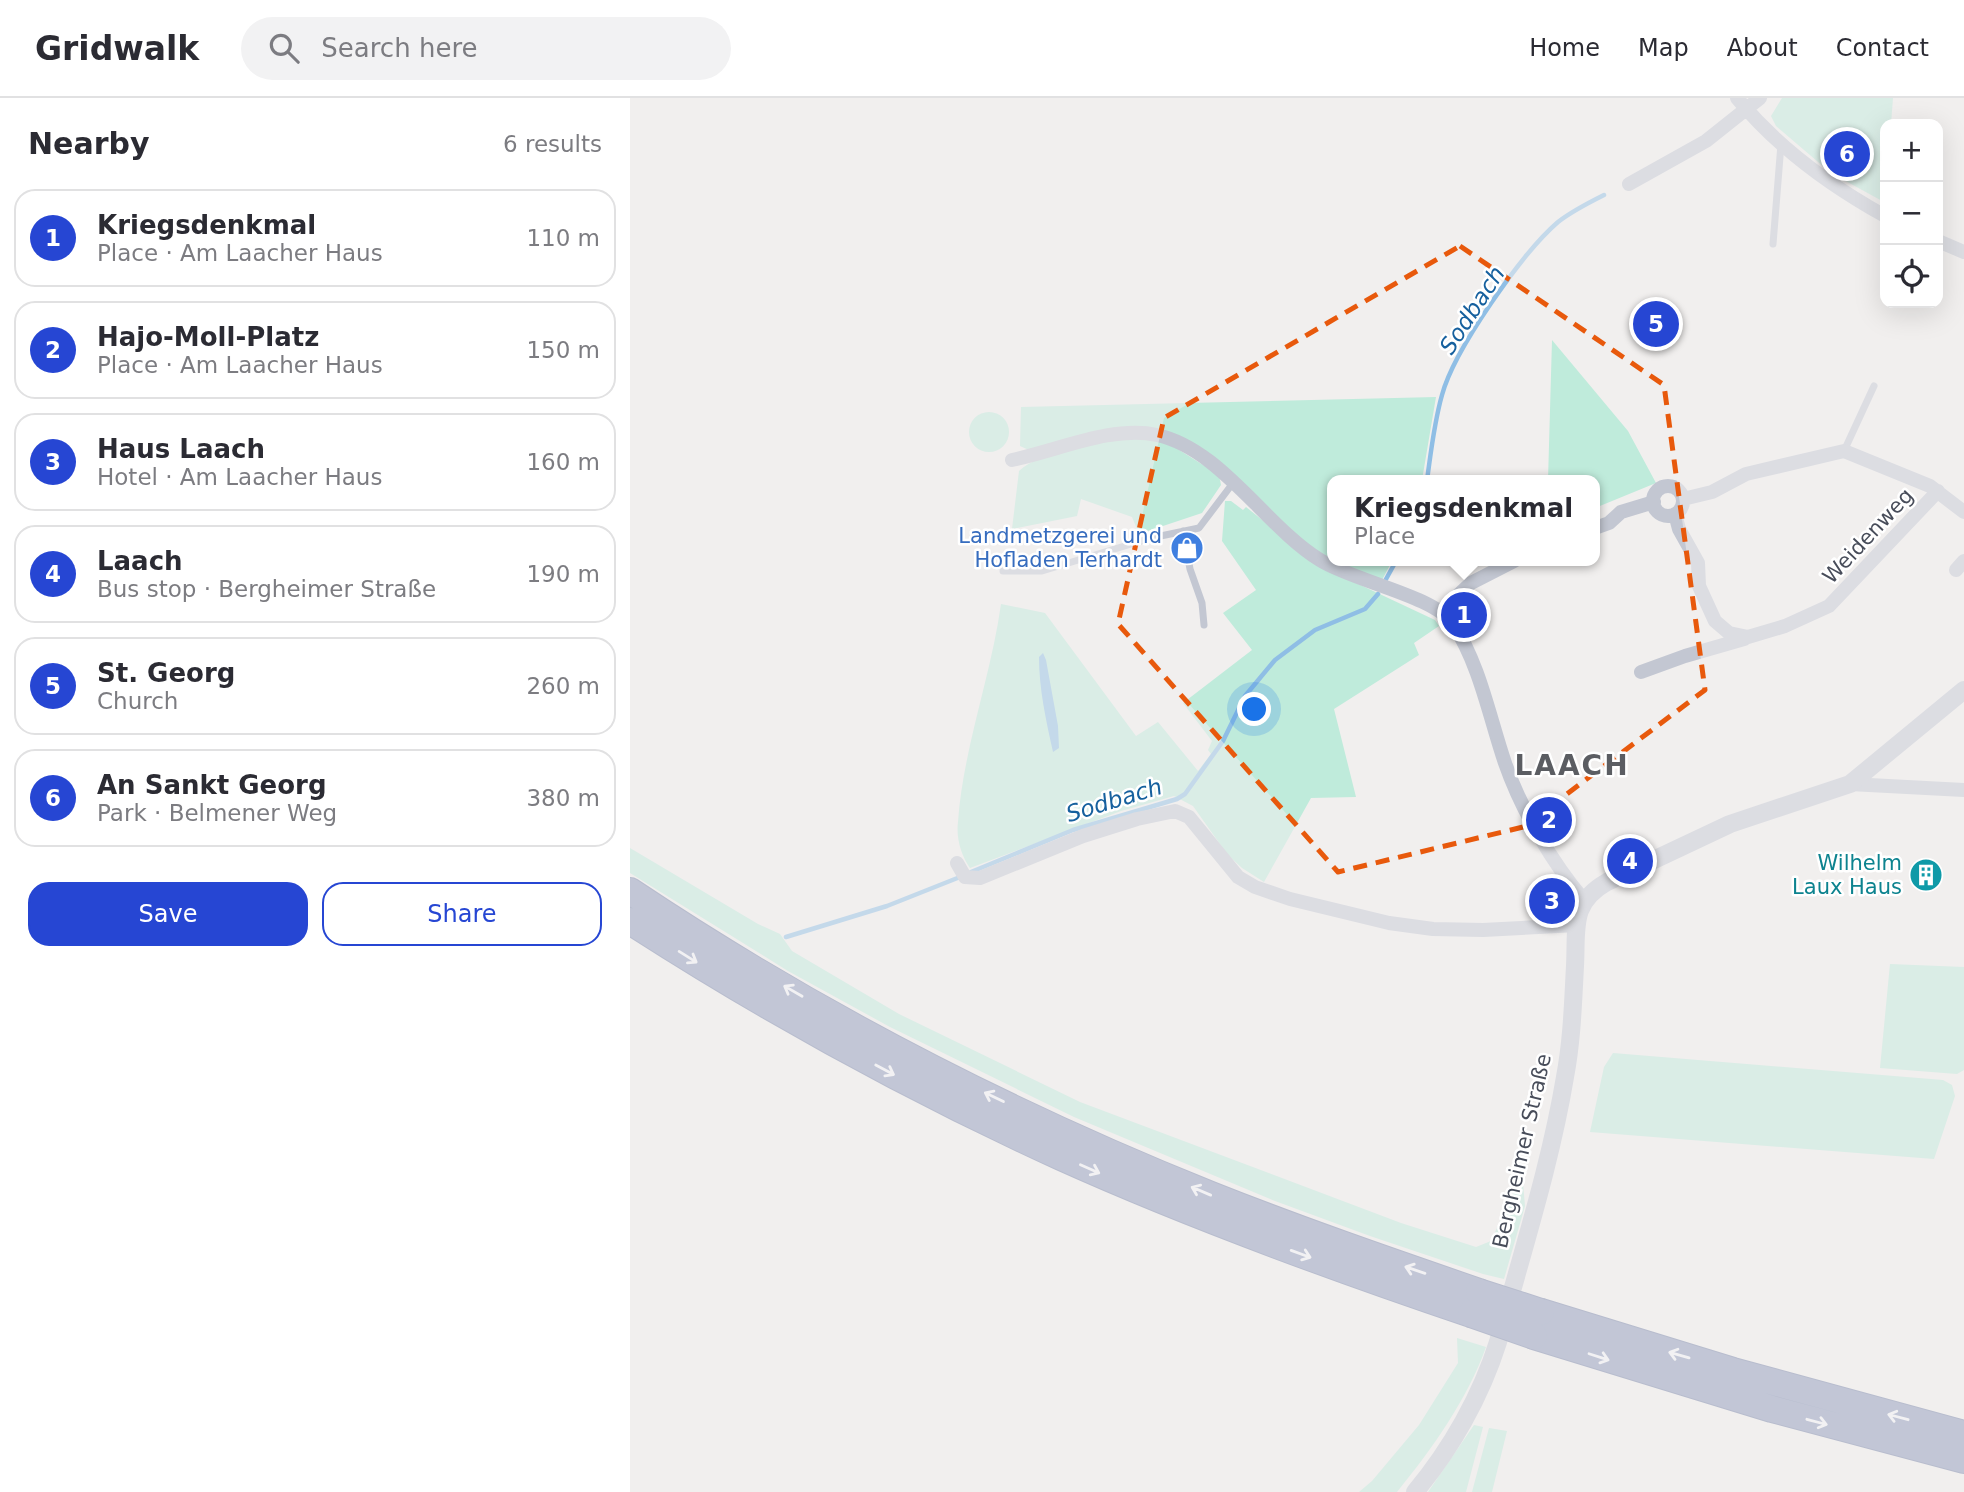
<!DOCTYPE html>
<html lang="en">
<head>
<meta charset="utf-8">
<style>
  body { margin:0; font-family:"DejaVu Sans",sans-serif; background:#f2f2f3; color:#2b2b33 }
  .controls { position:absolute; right:21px; top:21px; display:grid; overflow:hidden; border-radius:14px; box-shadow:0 7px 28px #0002 }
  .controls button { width:63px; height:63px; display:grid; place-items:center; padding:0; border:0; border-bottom:2px solid #e1e1e2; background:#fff; color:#2b2b33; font:35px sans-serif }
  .you { position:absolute; left:625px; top:612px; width:24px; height:24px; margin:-18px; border:5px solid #fff; border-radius:50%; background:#1a73e8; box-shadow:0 0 0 10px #1a73e833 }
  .badge { display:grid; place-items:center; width:46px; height:46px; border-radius:50%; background:#2646d3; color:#fff; font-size:23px; font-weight:700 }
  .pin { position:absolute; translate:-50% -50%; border:4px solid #fff; box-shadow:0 2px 7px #0006 }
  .popup { position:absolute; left:697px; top:377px; width:273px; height:91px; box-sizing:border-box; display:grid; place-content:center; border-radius:14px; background:#fff; filter:drop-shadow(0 2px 5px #0005); font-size:23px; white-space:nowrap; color:#7c7c81 }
  .popup b { font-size:26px; color:#2b2b33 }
  .popup::after { content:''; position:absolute; left:50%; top:100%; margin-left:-14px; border:14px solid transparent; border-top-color:#fff }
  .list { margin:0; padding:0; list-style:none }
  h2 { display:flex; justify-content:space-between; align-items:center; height:91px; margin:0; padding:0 28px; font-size:30px }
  h2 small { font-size:23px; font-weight:400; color:#7c7c81 }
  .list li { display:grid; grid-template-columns:46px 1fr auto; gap:21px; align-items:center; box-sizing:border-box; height:98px; margin:0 14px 14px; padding:0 14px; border:2px solid #e1e1e2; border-radius:21px }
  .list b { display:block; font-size:26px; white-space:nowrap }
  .list p { margin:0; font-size:23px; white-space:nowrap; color:#7c7c81 }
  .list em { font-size:23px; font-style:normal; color:#7c7c81 }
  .actions { display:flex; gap:14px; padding:21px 28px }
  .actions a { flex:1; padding:16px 0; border:2px solid #2646d3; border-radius:21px; text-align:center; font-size:24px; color:#2646d3 }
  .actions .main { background:#2646d3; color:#fff }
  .icon { flex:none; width:38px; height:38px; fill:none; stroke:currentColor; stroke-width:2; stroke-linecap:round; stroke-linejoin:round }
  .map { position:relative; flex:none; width:1334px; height:1394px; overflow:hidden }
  header { display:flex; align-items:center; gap:42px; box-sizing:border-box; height:98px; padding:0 35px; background:#fff; border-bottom:2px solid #e1e1e2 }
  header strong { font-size:33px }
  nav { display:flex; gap:38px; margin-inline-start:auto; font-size:24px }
  .search { width:490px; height:63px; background:#f2f2f3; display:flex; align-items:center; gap:18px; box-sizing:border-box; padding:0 24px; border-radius:38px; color:#7c7c81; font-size:26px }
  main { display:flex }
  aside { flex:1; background:#fff }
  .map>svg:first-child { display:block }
  .green { fill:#bfebdb }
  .water { fill:#8fbee5 }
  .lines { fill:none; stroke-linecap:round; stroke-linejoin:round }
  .stream { stroke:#8fbee5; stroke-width:4.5 }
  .motorway-casing { stroke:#7480a5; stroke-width:28 }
  .service { stroke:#c3c7d2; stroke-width:7 }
  .minor { stroke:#c3c7d2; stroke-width:14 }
  .tertiary { stroke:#c3c7d2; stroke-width:18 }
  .motorway { stroke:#8995b9; stroke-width:26 }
  .motorway-bridge-casing { stroke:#7480a5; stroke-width:28; stroke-linecap:butt }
  .motorway-bridge { stroke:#8995b9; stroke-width:26 }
  .oneway { stroke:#f3f4f8 }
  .marked { fill:none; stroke:#e8590c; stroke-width:5; stroke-dasharray:14 9; stroke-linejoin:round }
  .labels { text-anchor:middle; stroke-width:5; stroke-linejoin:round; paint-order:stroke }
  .shop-label { font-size:21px; fill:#366cbe; stroke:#fff; text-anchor:end }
  .street-label { font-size:21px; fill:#484d5a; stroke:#fff }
  .culture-label { font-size:21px; fill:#0d838f; stroke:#fff; text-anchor:end }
  .water-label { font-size:23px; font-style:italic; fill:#16609e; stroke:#fff }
  .district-label { font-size:28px; font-weight:bold; letter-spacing:2px; fill:#5b5d62; stroke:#fff }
</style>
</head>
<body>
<header>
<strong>Gridwalk</strong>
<div class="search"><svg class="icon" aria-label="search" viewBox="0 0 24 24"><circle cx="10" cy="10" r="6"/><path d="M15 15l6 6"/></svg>Search here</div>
<nav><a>Home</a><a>Map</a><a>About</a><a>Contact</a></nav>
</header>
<main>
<aside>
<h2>Nearby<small>6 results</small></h2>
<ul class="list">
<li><span class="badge">1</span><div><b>Kriegsdenkmal</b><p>Place · Am Laacher Haus</p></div><em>110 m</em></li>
<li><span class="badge">2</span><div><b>Hajo-Moll-Platz</b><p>Place · Am Laacher Haus</p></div><em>150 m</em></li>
<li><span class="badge">3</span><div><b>Haus Laach</b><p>Hotel · Am Laacher Haus</p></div><em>160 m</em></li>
<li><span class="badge">4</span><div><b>Laach</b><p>Bus stop · Bergheimer Straße</p></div><em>190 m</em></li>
<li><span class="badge">5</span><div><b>St. Georg</b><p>Church</p></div><em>260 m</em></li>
<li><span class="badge">6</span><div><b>An Sankt Georg</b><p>Park · Belmener Weg</p></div><em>380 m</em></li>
</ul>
<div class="actions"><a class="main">Save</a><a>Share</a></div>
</aside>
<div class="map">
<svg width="1334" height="1394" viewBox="0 0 1334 1394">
  <rect width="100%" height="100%" fill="#f1efee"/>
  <path class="green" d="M1152,0H1263L1261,26H1255L1254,104L1201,75L1146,28L1141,18Z
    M922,242L998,333L1026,385L965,410V382H918Z
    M806,299L792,382H703V463H762L751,484C727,476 703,467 683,453C626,414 585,334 510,332C476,331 442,344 410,353H401L390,348L391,309Z
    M339 334a20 20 0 1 1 40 0a20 20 0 1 1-40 0Z
    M501,339L535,343L589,377L591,387L572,415L509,436L502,419L451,401L447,418L382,431L389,373C411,352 471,344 501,339Z
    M595,403H601L613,412L616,409L690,468L805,522L809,528L784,545L789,557L704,611L726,699L681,700L634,784L612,770L597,756L563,708L544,698L491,713L340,770C331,757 326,740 328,724C333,651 361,579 371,506L415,515L506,638L528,624L568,673L581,656L578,652L582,643L553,605L622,552L593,515L626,492L592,443Z
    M0,750L128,826L150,836L162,853L269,916L450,1004L771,1125L846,1149L861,1143L885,1091L893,1085L895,1108L874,1181L853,1176L740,1138L645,1103L444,1019L260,929L158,873L0,775Z
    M1260,866L1334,869V972L1327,976L1250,970Z
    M983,955L1313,982L1322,987L1325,998L1304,1061L960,1034L974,969Z
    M827,1240L856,1249C837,1302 802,1351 767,1394H729L742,1383L789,1327L828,1265Z
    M844,1327L853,1329L836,1394H798Z
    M859,1330L877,1333L862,1394H842Z"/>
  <path class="water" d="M413,555L416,562L428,628L429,650L423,654C416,622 409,591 409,559Z"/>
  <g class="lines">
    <path class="stream" d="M797,382C801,354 804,325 812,297C824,252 892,155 928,124C942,113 958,105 974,97
      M755,483L766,463
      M341,774L443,732L547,701L555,696L593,643L615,598L645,562L685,532L735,511L748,496
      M156,839L257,808L330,779"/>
    <defs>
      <path id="motorway" d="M0,793C181,914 379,1016 581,1097C669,1132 759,1163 849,1194
        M0,823C138,912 282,991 431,1059C564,1119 702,1169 841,1216
        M911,1214L1103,1273L1334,1336
        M904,1238L1142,1311L1334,1362"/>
    </defs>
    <use href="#motorway" class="motorway-casing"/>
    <path class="service" d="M1143,146L1151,46
      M1254,197L1255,176
      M1214,353L1244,288
      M553,433L560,471L572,505L574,527
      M373,473H412L521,440L569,430L603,385"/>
    <path class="minor" d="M1107,0C1148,50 1199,87 1255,118
      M999,86L1076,43L1130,0
      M1308,143L1334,154
      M382,362C427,353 482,327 527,337C591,351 635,428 690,462C723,483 805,498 823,526C850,567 859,618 875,665C891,711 922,765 954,802
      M1023 403a15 15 0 1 1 30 0a15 15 0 1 1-30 0Z
      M1053,401L1082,394L1116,376L1214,353L1300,388L1334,414
      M1045,416L1049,431L1068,465L1069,488L1085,523L1099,535L1118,539L1155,528L1199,508L1308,393
      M965,430L979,425L991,414L1024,404
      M1326,472L1334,463
      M811,513L841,485L884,463
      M1011,574L1055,558L1114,541
      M1220,686L1334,692
      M327,765L335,779L350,780L453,738L507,721L545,713L559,719L608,779L625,789L660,801L759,825L803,831L853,832L947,827"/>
    <path class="tertiary" d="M785,1394C821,1351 851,1298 868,1244C891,1157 920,1069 935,979C942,942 943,905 945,868C947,830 940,805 977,784L1100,726L1220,686L1334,592"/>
    <use href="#motorway" class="motorway"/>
    <defs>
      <path id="motorway-bridge" d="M849,1194L911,1214
        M841,1216L904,1238"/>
    </defs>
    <use href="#motorway-bridge" class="motorway-bridge-casing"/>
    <use href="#motorway-bridge" class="motorway-bridge"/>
  </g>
  <defs><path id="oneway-shaft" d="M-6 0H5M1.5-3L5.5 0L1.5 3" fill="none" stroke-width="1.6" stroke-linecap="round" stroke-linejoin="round" transform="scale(1.75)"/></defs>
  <g class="oneway">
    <use href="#oneway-shaft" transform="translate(58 859) rotate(32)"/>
    <use href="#oneway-shaft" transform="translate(163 893) rotate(-150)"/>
    <use href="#oneway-shaft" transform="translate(255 972) rotate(28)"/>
    <use href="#oneway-shaft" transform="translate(364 999) rotate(-154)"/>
    <use href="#oneway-shaft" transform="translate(460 1071) rotate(24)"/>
    <use href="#oneway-shaft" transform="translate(571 1093) rotate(-157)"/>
    <use href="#oneway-shaft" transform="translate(671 1156) rotate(20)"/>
    <use href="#oneway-shaft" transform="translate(785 1172) rotate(-161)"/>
    <use href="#oneway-shaft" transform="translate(1049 1257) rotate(-164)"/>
    <use href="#oneway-shaft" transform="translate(969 1259) rotate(18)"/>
    <use href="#oneway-shaft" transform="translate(1268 1319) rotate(-165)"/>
    <use href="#oneway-shaft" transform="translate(1187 1324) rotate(15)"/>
  </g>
  <path d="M0 0H1334V1394H0ZM830,148L1034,287L1075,592L893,729L708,774L488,526L534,320Z" fill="#f1efee" fill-opacity=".55" fill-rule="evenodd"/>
  <path class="marked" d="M830,148L1034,287L1075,592L893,729L708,774L488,526L534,320Z"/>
  <defs>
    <symbol id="shop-disc" viewBox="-11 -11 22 22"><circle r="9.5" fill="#3f7fe0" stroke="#fff"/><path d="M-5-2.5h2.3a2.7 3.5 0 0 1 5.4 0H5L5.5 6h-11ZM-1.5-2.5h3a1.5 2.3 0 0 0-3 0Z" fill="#fff"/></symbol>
    <symbol id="building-disc" viewBox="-11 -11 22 22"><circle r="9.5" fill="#0f9aa8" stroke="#fff"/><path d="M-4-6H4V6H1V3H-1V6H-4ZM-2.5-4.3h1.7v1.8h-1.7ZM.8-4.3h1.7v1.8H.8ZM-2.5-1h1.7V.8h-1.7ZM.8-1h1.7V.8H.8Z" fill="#fff"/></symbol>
  </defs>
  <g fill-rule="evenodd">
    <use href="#shop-disc" x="538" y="431" width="38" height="38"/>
    <use href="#building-disc" x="1277" y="758" width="38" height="38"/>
  </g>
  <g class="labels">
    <g class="shop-label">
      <text x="532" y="445">Landmetzgerei und<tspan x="532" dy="24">Hofladen Terhardt</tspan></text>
    </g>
    <g class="street-label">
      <text transform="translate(1238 438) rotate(-47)" y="7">Weidenweg</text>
      <text transform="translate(892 1053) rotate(-77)" y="7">Bergheimer Straße</text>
    </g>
    <g class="culture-label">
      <text x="1272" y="772">Wilhelm<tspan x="1272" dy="24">Laux Haus</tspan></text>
    </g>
    <g class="water-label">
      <text transform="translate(842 212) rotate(-57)" y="8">Sodbach</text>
      <text transform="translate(484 702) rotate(-17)" y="8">Sodbach</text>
    </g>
    <g class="district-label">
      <text x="942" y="677">LAACH</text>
    </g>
  </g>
</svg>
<div class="controls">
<button>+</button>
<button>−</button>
<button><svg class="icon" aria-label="locate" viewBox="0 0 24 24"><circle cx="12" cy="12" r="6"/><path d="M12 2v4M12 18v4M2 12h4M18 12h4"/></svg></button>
</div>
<div class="you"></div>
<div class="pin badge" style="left:834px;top:517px">1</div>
<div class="popup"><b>Kriegsdenkmal</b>Place</div>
<div class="pin badge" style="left:919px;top:722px">2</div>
<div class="pin badge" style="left:922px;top:803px">3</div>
<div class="pin badge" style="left:1000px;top:763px">4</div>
<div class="pin badge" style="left:1026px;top:226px">5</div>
<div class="pin badge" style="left:1217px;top:56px">6</div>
</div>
</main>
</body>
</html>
